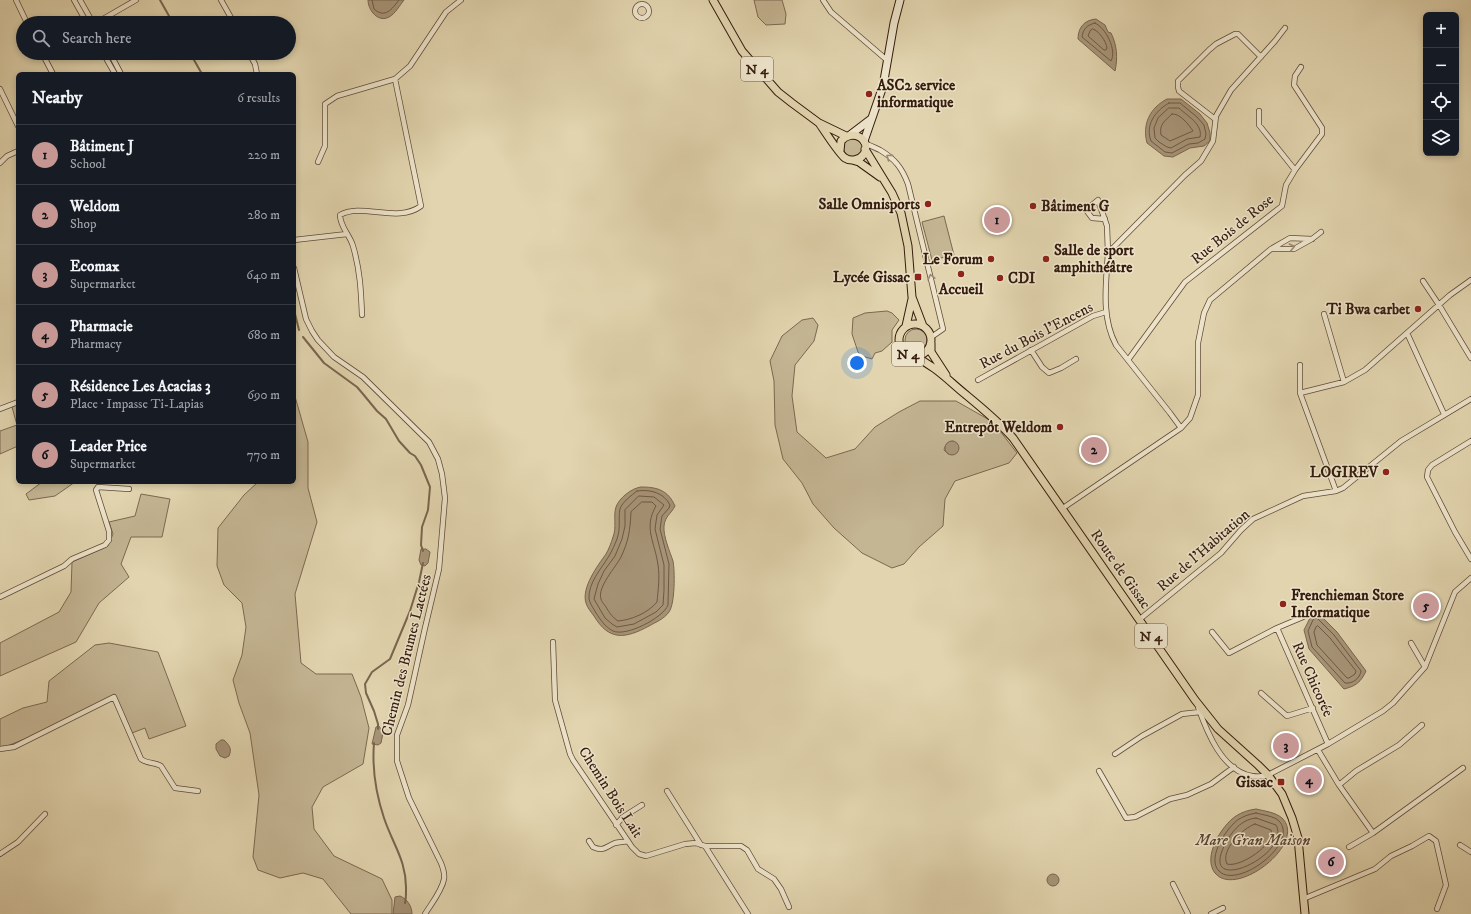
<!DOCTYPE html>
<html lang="en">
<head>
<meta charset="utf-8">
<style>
  body { margin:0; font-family:"IM FELL DW Pica",serif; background:#242831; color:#f1f3f6 }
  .controls { position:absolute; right:12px; top:12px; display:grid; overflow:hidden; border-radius:6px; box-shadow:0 2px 6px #0003 }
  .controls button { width:36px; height:36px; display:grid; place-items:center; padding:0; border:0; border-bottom:1px solid #363941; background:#171b24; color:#f1f3f6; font:20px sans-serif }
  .you { position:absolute; left:857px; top:363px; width:14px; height:14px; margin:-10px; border:3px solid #fff; border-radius:50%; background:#1a73e8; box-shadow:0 0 0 6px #1a73e833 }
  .badge { display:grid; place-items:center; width:26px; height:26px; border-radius:50%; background:#c59692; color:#111; font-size:13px; font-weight:700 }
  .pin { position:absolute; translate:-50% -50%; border:2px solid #fff; box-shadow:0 1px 4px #0006 }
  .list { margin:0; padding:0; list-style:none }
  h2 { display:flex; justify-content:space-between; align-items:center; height:52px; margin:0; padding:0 16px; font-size:17px }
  h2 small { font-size:13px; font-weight:400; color:#9ea1a6 }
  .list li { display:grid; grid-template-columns:26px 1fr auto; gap:12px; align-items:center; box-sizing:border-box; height:60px; padding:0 16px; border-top:1px solid #363941 }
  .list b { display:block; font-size:15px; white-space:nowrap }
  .list p { margin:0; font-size:13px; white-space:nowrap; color:#9ea1a6 }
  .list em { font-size:13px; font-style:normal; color:#9ea1a6 }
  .icon { flex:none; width:22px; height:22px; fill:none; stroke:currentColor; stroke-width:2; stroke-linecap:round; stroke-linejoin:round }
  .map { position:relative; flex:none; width:1471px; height:914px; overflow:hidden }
  .search { position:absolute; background:#171b24; box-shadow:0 2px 6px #0003; left:16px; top:16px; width:280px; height:44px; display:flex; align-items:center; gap:10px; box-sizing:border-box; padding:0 14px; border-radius:22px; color:#9ea1a6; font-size:15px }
  .panel { position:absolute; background:#171b24; box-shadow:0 2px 6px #0003; left:16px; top:72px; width:280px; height:412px; border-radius:6px }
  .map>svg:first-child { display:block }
  .green { fill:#c4b593; stroke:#7c6850; fill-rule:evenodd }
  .water { fill:#a79578; stroke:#79654e }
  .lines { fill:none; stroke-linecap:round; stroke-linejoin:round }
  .shore { stroke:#6e5843; stroke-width:1 }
  .stream { stroke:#79654e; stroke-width:2 }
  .street-casing { stroke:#604a36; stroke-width:6 }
  .secondary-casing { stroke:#351c0e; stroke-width:9 }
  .primary-casing { stroke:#351c0e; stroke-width:9 }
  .street { stroke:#ece3ca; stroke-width:4.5 }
  .secondary { stroke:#ece3ca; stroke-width:7 }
  .primary { stroke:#e1d4ae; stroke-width:7 }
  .oneway { stroke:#9a8975 }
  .poi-dot { fill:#8f2418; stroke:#ece3ca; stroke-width:1.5 }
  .labels { text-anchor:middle; stroke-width:3; stroke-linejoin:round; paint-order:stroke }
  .shield { fill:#ece3ca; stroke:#6c5846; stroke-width:1 }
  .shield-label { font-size:14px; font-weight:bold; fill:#351c0e }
  .poi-label { font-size:15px; font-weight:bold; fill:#351c0e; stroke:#ece3ca; text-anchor:end }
  .street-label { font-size:15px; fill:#351c0e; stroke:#ece3ca }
  .water-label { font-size:16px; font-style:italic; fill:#5d4633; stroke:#ece3ca }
</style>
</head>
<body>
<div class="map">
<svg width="1471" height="914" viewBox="0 0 1471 914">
  <rect width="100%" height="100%" fill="#e1d4ae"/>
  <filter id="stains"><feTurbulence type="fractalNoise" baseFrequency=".005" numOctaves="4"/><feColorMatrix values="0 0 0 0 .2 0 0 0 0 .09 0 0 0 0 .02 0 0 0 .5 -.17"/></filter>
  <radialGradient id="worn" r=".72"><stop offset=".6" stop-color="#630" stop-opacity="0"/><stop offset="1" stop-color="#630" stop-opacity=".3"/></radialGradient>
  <path class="green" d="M754,0H782L786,14L785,24L766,25L758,17Z
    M847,138L861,139L864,149L858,157H848C842,150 842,146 847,138Z
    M944,216L954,255L932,260L922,222Z
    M887,311L892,313L899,320L892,330V342L882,351L875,353L872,359L862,356L858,352L852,334L853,318L865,313Z
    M813,318L818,325L814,341L795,365L792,396L797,432L826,458L855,449L875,427L899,412L920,401H956L993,422L1017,453L1009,463L955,481L945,499L943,526L919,547L904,564L892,568L862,553L834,528L813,504L802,483L783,459L775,425L774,381L770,361L782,336L802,320ZM953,441L957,444L958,450L954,454H948L944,450C945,445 948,442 953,441Z
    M905 340a11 11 0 1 1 22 0a11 11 0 1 1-22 0Z
    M294,393L308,442V488L317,522L295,594L301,663L316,674H352L361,697L369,728L363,764L323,787L312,807L314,829L334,856L382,879L392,900V914H351L323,879L303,873L280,878L258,870L253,857L259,795L250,733L239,703L233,680L242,655L246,627L242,603L224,585L217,566L218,528L244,495L258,482H294Z
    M18,404V446L0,454V431L17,425L12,407Z
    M42,482H75L55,496L29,500L26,494Z
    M141,494L170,499L162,537H131L121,564L129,577L99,603L76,642L0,676V643L59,612L71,592L72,562L108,546L113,534L109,522L135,516Z
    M109,643L158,652L186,726L149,739L145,728L132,733L115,695L27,738L0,749V719L23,708L47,702L49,681L95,645Z"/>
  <path class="water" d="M368,0H404C400,5 395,14 389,17C378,23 368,10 368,0Z
    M1096,19L1105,25L1108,32L1111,33C1117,45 1118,58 1115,71L1078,39C1078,28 1084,20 1096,19Z
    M1167,99H1181L1200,114L1207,123L1210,133V141L1204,146L1190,148L1173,157L1164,156L1147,143C1142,124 1150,108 1167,99Z
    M945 448a7 7 0 1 1 14 0a7 7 0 1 1-14 0Z
    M641,487C657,487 668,490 675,506C671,514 665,516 664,526C663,536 670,552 673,561C675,571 675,604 669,612C664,619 656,622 649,626C625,639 609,641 594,616C591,612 587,607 586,603C581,588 598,565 606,554C609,549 611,543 613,537C617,527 613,516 616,507C619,498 632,488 641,487Z
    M421,549H426L430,552L428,563L425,566L421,565L419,560Z
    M1318,613L1337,632L1366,671C1361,682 1356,686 1344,689L1309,649L1304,630L1311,616Z
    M379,726L383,733L381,743L378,745L372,744L376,727Z
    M221,740H224C230,746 232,749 229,756L225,758L220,756L216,749V744Z
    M1256,809C1264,811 1275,812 1282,818C1308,843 1236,899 1215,873C1202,857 1222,825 1236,816C1242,812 1249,810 1256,809Z
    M1047 880a6 6 0 1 1 12 0a6 6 0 1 1-12 0Z
    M400,896C407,899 412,906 412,914H393L395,897Z"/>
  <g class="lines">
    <path class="shore" d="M372,0L374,9C385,19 392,9 399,0
      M1095,23C1106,28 1117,50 1111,61L1082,37C1083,29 1087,25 1095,23Z
      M1093,29C1099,31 1106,41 1107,48L1106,50H1104L1088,36L1090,31Z
      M1169,103H1180L1197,117L1204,125L1206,134L1205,139L1198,143L1189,144L1172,153L1165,152L1151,141C1145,125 1155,111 1169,103Z
      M1169,108H1179C1187,116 1203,124 1200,137L1187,139L1171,148L1167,147L1159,142L1155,138L1154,128L1158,118Z
      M1172,114C1180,113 1189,125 1193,131L1170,141L1161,135C1159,124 1165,121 1172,114Z
      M637,491C651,489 664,493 670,505L669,508L662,516L660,529L669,564L668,605C663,618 626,637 613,631C605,627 600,619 596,613C594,609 590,604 589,599C588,583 601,569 609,556C612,551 615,544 617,539C621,528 618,517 620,509C622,502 632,495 637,491Z
      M639,496L654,497L664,505L657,515L655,529L664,565V590L663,605L656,612L634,624L617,627L612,624L605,618L594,599L598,584L604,571L615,556L622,539L625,526V510Z
      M642,502H652L656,506C643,528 655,542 658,565C660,577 658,591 657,602C648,613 631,620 618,621C612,617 609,612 606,607C604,604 601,601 601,599C597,587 616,567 621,557C629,540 630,530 631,512Z
      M1316,618L1318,619L1334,635L1361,671C1360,678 1353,684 1345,683L1312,647L1308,631L1313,620Z
      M1318,626L1330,638L1356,671L1355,674L1349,678H1347L1317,645L1314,632L1316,627Z
      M1256,813C1263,815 1274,816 1279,821C1300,843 1237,890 1219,871C1206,858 1227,827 1239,819C1244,816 1250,814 1256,813Z
      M1256,818L1276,825C1293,856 1191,901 1228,839C1234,829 1243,819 1256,818Z
      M1255,824L1271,830C1276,844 1240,868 1227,864C1220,850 1243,828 1255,824Z"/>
    <path class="stream" d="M160,0L173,23
      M190,53L202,74
      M294,310L299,330
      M303,337L324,363L357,387L363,394L377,411L386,419L399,441L410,453L415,456L421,465L430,487L428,510L422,527L421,545L423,551
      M378,729V724L374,711L366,693L365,684L372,672L390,659L410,611L419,582L423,563
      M374,743C372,768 376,794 384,818C393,845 407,861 406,891C406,895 406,899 405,903"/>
    <defs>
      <path id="street" d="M16,0L27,23
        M74,0L87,23
        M80,0L93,23
        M221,0L234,23
        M823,0L831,12L888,61
        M635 11a7 7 0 1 1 14 0a7 7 0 1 1-14 0Z
        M96,23L136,0
        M42,53L53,74
        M103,53L115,74
        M110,53L121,74
        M249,53L255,64L257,74
        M0,89L18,126
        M1259,111V125L1295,170
        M1215,119L1179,91L1178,87V81L1209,50L1216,44L1235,34H1238L1261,57
        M865,144C871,145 875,148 880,150C895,159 902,168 908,184L943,329L930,338
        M318,162L325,146V104L337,96L395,79L410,66L446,12L461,0
        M0,163L7,156L18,151
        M1105,219L1092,218L1086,210L1098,200L1107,226L1108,253
        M294,240L347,234
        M1272,249H1294L1312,239L1321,232
        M294,268L306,319L312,331L318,340L334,357L363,377L429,442L438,459L442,474L445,498L439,569L425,628L408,705L397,735V761L409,798L441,863C443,868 445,873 444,879C442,891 431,904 425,914
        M1423,281L1439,305L1471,358
        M1324,314L1344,382
        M362,315C361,290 360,270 353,246C350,235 340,227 340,215C362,202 397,224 421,206L395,79
        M1407,333L1444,414
        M1031,350L1042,367L1049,373L1061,368L1076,359
        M1128,360L1185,282L1282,206L1286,185L1295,170L1322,134V128L1294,85L1295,76L1301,67
        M1300,365V393L1336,491
        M978,380L1093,316L1106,312
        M1300,393L1344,382L1365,370L1450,295L1471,280
        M0,409L18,402
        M1181,428L1190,418L1198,395V343L1204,313L1210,300L1271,249L1290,238L1312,239
        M1471,441L1432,465L1428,470L1427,477L1455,532L1471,559
        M1063,508L1181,428L1170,413L1116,345C1101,317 1106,284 1108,253L1185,175L1201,161L1213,141L1216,116L1231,90L1275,41L1285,28
        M0,597L64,566L72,559L105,545L109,540V531L96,490L98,487L129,489
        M1303,617L1277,628L1328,744
        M1140,619L1221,553L1241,530L1253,519L1303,496L1336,491L1343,488L1401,441L1471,399
        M1212,632L1229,653L1277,628
        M553,642L555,700L570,754L573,760L632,847L639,854L646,856L685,844L696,843L705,846L748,914
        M1411,643L1425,667
        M1261,693L1287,716L1313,708
        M1198,707C1207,732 1222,771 1252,776C1258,777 1262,777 1268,775L1328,744L1383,711L1393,703L1425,667L1455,592L1471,578
        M0,749L14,747L114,697L141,759C147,764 155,762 161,766L175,788L198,791
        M1318,750L1339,785L1373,833
        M1115,754L1142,736L1182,714L1200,712
        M1099,771L1126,818L1135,817L1170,799L1187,795L1211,784L1234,767
        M1339,785L1356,771L1399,745L1422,725
        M667,791L701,845
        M616,825L623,817L642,805
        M589,841L593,847C604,852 605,847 615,843C619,842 623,842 628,841
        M1460,845L1471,852
        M705,846H741L747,850L758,869L774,879L781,889L789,907
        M1349,847L1373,833L1463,768
        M0,854L18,842L45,814
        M1173,884L1188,914
        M1303,899L1375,869L1391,856L1412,846L1429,836L1436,841L1446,885L1437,909
        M1211,914L1223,908"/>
      <path id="secondary" d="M850,135L871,119
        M864,141L883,86L894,23L900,0"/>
      <path id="primary" d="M713,0L742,51L778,92L792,103L819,123L846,136
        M819,123C824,130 839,154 845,158C851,162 860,160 864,154C872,139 852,128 841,141L840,151
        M865,149L892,193L901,213L908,246L912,297L923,326
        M852,160L859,162L880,177
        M899 340a16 16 0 1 1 32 0a16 16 0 1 1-32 0Z
        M906,326L912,299
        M931,343V352L946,375
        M913,356C934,365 948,380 965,394C982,408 998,421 1013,438L1195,700L1218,729L1258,765L1268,775L1282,794L1292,818L1298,838L1305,914"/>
    </defs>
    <use href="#street" class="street-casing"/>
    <use href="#secondary" class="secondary-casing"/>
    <use href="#primary" class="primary-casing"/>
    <use href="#street" class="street"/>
    <use href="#secondary" class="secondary"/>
    <use href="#primary" class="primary"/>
  </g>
  <defs><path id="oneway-chevron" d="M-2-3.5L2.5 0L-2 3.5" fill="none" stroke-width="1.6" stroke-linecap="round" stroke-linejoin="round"/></defs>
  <g class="oneway">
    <use href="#oneway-chevron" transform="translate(889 157) rotate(-144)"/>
    <use href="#oneway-chevron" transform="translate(1292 247) rotate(-12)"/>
    <use href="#oneway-chevron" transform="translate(931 277) rotate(-104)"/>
  </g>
  <g class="poi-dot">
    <circle cx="869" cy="94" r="4"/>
    <circle cx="928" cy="204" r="4"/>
    <circle cx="1033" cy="206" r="4"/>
    <circle cx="991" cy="259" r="4"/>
    <circle cx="1046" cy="259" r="4"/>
    <circle cx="961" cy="274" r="4"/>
    <rect x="914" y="273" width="8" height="8" rx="2"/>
    <circle cx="1000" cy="278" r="4"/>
    <circle cx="1418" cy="309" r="4"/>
    <circle cx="1060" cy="427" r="4"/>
    <circle cx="1386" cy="472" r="4"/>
    <circle cx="1283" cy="604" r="4"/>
    <rect x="1277" y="778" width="8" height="8" rx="2"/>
  </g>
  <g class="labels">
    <g class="shield">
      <rect x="741" y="57" width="32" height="24" rx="3"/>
      <rect x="892" y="342" width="32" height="24" rx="3"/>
      <rect x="1135" y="624" width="32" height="24" rx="3"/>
    </g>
    <g class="shield-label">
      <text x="757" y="74">N 4</text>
      <text x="908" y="359">N 4</text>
      <text x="1151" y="641">N 4</text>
    </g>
    <g class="poi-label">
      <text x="877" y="90" text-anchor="start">ASC2 service<tspan x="877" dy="17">informatique</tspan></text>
      <text x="920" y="209">Salle Omnisports</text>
      <text x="1041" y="211" text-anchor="start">Bâtiment G</text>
      <text x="1054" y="255" text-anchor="start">Salle de sport<tspan x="1054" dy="17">amphithéâtre</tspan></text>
      <text x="983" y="264">Le Forum</text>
      <text x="910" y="282">Lycée Gissac</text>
      <text x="1008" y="283" text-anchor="start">CDI</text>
      <text x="961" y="294" text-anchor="middle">Accueil</text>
      <text x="1410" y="314">Ti Bwa carbet</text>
      <text x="1052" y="432">Entrepôt Weldom</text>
      <text x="1378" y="477">LOGIREV</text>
      <text x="1291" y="600" text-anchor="start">Frenchieman Store<tspan x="1291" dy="17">Informatique</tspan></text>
      <text x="1273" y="787">Gissac</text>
    </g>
    <g class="street-label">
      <text transform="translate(1232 229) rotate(-39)" y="5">Rue Bois de Rose</text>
      <text transform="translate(1036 335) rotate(-28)" y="5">Rue du Bois l'Encens</text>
      <text transform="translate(1203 550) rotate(-41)" y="5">Rue de l'Habitation</text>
      <text transform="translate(1121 569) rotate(55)" y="5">Route de Gissac</text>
      <text transform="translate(406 655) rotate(-76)" y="5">Chemin des Brumes Lactées</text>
      <text transform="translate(1313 679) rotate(66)" y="5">Rue Chicorée</text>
      <text transform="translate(611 792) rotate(57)" y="5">Chemin Bois Lait</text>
    </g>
    <g class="water-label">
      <text x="1253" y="845">Mare Gran Maison</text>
    </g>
  </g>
  <rect width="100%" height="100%" filter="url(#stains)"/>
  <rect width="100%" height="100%" fill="url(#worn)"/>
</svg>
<div class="controls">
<button>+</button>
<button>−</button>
<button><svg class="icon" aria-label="locate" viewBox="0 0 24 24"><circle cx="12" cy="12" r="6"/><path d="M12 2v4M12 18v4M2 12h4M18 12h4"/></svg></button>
<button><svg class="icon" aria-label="layers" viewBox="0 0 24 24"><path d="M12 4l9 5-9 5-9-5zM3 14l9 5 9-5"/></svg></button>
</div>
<div class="you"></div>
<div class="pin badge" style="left:997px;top:220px">1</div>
<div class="pin badge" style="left:1094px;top:450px">2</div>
<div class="pin badge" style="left:1286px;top:746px">3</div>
<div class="pin badge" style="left:1309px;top:780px">4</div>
<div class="pin badge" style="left:1426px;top:606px">5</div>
<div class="pin badge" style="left:1331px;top:862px">6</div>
<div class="search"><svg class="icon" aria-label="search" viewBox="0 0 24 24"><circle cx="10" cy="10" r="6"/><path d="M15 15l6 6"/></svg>Search here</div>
<section class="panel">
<h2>Nearby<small>6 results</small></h2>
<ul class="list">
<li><span class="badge">1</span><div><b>Bâtiment J</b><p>School</p></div><em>220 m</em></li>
<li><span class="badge">2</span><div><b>Weldom</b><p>Shop</p></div><em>280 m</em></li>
<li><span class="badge">3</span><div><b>Ecomax</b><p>Supermarket</p></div><em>640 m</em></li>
<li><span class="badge">4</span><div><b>Pharmacie</b><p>Pharmacy</p></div><em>680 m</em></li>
<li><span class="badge">5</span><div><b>Résidence Les Acacias 3</b><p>Place · Impasse Ti-Lapias</p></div><em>690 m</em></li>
<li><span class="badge">6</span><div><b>Leader Price</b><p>Supermarket</p></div><em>770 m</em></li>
</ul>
</section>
</div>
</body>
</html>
